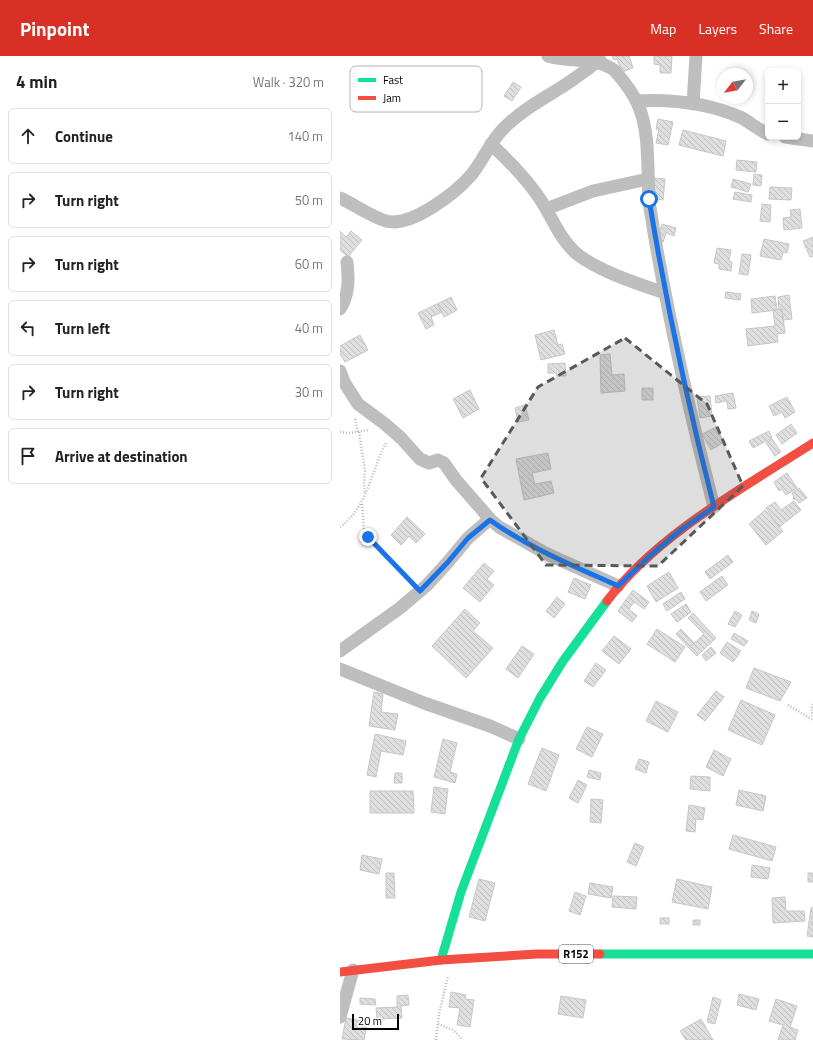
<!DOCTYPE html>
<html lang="en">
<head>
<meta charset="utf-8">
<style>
  body { margin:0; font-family:"Titillium Web",sans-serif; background:#f6f6f6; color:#202124 }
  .controls { position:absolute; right:12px; top:12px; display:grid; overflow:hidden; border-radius:6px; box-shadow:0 2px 6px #0003 }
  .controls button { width:36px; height:36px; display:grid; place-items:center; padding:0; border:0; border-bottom:1px solid #e0e0e0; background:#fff; color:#202124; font:20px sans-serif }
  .compass { position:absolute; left:377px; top:12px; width:36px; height:36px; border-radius:50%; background:#fff; box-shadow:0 2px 6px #0003; rotate:239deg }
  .scale { position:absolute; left:12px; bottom:10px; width:47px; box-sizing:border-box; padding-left:4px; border:2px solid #000; border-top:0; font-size:11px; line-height:14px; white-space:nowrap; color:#000; -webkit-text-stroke:3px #fff; paint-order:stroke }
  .stop { position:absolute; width:12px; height:12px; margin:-9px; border:3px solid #1a73e8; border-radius:50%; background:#fff }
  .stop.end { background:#1a73e8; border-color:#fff; box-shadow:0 1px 4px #0008 }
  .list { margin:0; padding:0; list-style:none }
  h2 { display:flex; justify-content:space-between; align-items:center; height:52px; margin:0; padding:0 16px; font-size:17px }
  h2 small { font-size:13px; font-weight:400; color:#757577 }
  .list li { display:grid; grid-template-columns:26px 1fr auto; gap:12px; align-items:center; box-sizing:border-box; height:56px; margin:0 8px 8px; padding:0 8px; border:1px solid #e0e0e0; border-radius:6px }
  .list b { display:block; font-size:15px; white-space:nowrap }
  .list em { font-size:13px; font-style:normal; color:#757577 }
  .icon { flex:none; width:22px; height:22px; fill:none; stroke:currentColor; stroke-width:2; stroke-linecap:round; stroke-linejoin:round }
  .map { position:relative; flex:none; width:473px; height:984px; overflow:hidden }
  header { display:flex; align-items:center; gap:24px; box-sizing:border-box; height:56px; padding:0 20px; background:#d93025; color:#fff }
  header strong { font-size:19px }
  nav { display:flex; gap:22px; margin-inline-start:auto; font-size:14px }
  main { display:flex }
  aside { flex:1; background:#fff }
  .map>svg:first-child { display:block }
  .building { fill:url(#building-back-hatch); stroke:#c7c7c7 }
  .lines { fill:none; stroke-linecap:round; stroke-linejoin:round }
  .path { stroke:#b9b9b9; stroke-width:2.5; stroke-dasharray:1 2; stroke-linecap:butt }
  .street { stroke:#bebebe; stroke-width:13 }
  .fast { stroke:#16e098; stroke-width:9 }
  .jam { stroke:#f24e42; stroke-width:9 }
  .route { stroke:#1a73e8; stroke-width:5 }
  .marked { fill:#595959; fill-opacity:0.2; stroke:#595959; stroke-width:3; stroke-dasharray:8 5; stroke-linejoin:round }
  .labels { text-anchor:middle; stroke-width:3; stroke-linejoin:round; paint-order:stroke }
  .shield { fill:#fff; stroke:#4c4c4c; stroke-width:1 }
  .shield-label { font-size:11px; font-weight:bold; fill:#000 }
  .key { fill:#fff; stroke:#b2b2b2; stroke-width:1 }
  .key-label { font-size:11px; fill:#000 }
</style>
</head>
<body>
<header>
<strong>Pinpoint</strong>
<nav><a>Map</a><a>Layers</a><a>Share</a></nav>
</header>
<main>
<aside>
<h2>4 min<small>Walk · 320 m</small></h2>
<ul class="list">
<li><svg class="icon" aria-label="ahead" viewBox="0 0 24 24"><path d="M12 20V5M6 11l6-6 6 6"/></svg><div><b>Continue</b></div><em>140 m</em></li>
<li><svg class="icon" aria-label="right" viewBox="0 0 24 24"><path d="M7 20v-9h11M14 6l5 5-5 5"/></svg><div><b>Turn right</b></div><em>50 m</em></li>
<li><svg class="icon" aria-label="right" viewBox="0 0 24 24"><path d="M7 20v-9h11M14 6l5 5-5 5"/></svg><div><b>Turn right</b></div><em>60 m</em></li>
<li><svg class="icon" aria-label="left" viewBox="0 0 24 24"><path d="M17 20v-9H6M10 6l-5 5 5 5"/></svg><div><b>Turn left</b></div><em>40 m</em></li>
<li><svg class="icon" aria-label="right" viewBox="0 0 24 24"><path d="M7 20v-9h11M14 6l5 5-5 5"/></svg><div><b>Turn right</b></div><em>30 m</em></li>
<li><svg class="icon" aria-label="arrive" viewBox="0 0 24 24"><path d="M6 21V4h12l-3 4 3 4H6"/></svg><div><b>Arrive at destination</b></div></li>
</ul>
</aside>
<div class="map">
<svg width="473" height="984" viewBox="0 0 473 984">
  <defs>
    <pattern id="building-back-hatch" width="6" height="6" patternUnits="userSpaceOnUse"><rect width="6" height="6" fill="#dfdfdf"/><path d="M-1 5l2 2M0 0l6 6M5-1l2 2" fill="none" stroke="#bebebe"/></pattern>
  </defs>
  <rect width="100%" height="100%" fill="#fff"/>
  <path class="building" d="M272,0H289L293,12L282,16L277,3L274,4Z
    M314,0H332L331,17H320V9L314,8Z
    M173,26L181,31L172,45L164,40Z
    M318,63L333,66L328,89L316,87L319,73H316Z
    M343,74L386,85L383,100L339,89Z
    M397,104L417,106L416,116L396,114Z
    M414,118L422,119L421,130L413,129Z
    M314,122L325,123L323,144L312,142Z
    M393,123L411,128L408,136L391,131Z
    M430,131L452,132L451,144L429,143Z
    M395,136L412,139L411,146L393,143Z
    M422,148L431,149L430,166L420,165Z
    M460,153L462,172L444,174L443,162L451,161L450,154Z
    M322,168L336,172L334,180L326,177L323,186L317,184Z
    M0,175L6,181L11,175L22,184L8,201L0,194Z
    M473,181V200L470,201L463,185Z
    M424,183L449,188L447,197L443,196L441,204L420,200Z
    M377,192L391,194L389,205L392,206L391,215L379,213V208L374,207Z
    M402,198L411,199L408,219L399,218Z
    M386,236L401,238L400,244L385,242Z
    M449,239L452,263L443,264L442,253L439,254L438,241Z
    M435,240L437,254L412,257L411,243Z
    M111,241L117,254L104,261L97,248Z
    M97,248L102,256L91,261L94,269L86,273L78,257Z
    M442,253L445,277L437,278L438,286L408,290L406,273L435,270L433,254Z
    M214,274L218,289L222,288L225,298L201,304L195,279Z
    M20,279L28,294L5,306L0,298V290Z
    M270,298L272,319L284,318L285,335L261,337L260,299Z
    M225,307L226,320H217L216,317H208V308Z
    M302,332H313V344H302Z
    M130,334L139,353L123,362L113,343Z
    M393,337L396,352L388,353L387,345L376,347L375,340Z
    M370,340L372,360L360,362L357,341Z
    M447,341L455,356L445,362L442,356L434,360L429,350Z
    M185,349L189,364L178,366L175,352Z
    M451,368L457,377L442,388L436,379Z
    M376,371L384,386L371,394L362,378Z
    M429,375L432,382L413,392L409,385Z
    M432,383L441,396L435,400L426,387Z
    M208,397L211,413L192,417L195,428L211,425L214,437L184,444L176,403Z
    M447,417L457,432L446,439L442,433L439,435L434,426Z
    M459,432L467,442L459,447L456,443L454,444L453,442L454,441L452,437Z
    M454,445L461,454L439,471L426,452L435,446L441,454Z
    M425,454L443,475L426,489L409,468Z
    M67,461L85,478L76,487L69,480L61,489L51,479Z
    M388,499L393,506L370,523L365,516Z
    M144,507L154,515L147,523L154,529L140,546L123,532Z
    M329,516L338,532L316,546L307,530Z
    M382,520L388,529L366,545L360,536Z
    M234,522L251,529L245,543L228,536Z
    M293,534L309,546L304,553L294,546L289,553L297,560L292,566L278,555Z
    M341,536L345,543L327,555L323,548Z
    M217,541L225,548L214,562L206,555Z
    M346,548L351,556L337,566L331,558Z
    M125,553L140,567L133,575L153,592L126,622L92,590Z
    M395,555L402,559L395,571L388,568Z
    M412,555L419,558L416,567L409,564Z
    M353,557L376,582L357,600L349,592L364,578L348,562Z
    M317,573L345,591L335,606L307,588Z
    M341,573L354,587L349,592L336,578Z
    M394,577L408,585L404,590L391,583Z
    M274,580L291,593L279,608L262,595Z
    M387,586L401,595L393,606L380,597Z
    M182,590L194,598L178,622L166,613Z
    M371,591L376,597L366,605L362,599Z
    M256,607L266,614L253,631L244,625Z
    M414,612L451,626L440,645L406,632Z
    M376,635L384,641L365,665L357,659Z
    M34,636L43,638L41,656L58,658L55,674L29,670Z
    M401,644L435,659L422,689L388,674Z
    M316,645L338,656L328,676L306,665Z
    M247,671L263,678L252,701L236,693Z
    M35,678L66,685L63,699L41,695L36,721L27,719Z
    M103,683L117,687L110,716L117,718L115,727L94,721Z
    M202,692L219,699L206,735L188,728Z
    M374,694L391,703L383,720L366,711Z
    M299,703L309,706L306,717L295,713Z
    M249,714L261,717L260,724L247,721Z
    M55,717H62V727H54Z
    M351,720L370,721V735L350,733Z
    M238,724L247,729L238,747L229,742Z
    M94,731L108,733L105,758L91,756Z
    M399,734L426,740L423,755L396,749Z
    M30,735H73L74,757H30Z
    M251,743L263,744L261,767L250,766Z
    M349,749L365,752L363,764L356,763L355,776L346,775Z
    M393,779L436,791L432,805L389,793Z
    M295,787L304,791L296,810L287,806Z
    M22,799L42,803L39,818L20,814Z
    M412,809L430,812L428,823L411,821Z
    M46,817H54L55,842H46Z
    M468,817H473V826H468Z
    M139,823L155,827L145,865L129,861Z
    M337,823L372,831L368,853L332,846Z
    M250,827L273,831L271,842L248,838Z
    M235,836L246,840L240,859L229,855Z
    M273,840L297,841L296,853L272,851Z
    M445,841L446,855H464L465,865L433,867L432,842Z
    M473,851V881L467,880L471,852Z
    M320,862H329V868H320Z
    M353,864H360V869H353Z
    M111,936L126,939L125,943L134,944L130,971L117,969L120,952L109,951Z
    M399,938L419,943L416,954L397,949Z
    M68,939L69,949L61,950L62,962L37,963L36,952L57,951V940Z
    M221,940L246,944L243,962L218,958Z
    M373,941L381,944L375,968L367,966Z
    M20,942L35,943L36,949L20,948Z
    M436,943L457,950L450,971L458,974L455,984H438L443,969L429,965Z
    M6,962L27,966L24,984L2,983Z
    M361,963L373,984H346L340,975Z"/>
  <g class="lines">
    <path class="path" d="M15,363L18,376
      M0,376L9,377L29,374
      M19,376L25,415L24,428L25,438
      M22,448L24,474L28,481L72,525
      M0,471C28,451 31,415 46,387
      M473,648L471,653L473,661
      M448,649L473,664
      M98,968L113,974L123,984
      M96,984L99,958L108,920"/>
    <path class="street" d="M208,0C231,7 254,0 274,14C283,24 294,38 299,51C310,78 307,113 309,141C309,151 312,161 313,171C329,265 350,358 374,451
      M296,45C332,43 369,47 402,62C411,67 419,74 428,78
      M353,48L356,0
      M445,81L473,85
      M151,88C168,104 185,121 198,140C211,158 219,183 237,198C258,215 299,228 325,237
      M0,142C15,149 30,160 46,165C71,172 117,136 132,118C144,103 151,84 165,71C180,56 199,45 217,34C232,25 246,14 260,4
      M206,153L253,135L308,123
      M0,253C9,239 9,223 7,206
      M0,315L4,326L18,348L45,368L61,382L80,403L89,407L98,404L104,407L116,424L150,463L159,471L205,497L278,530
      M0,595L60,552L87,529L108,506L128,482L150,463
      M0,613L84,647L150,670L179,683
      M0,961L13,914"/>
    <path class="fast" d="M260,898H473
      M101,904L121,836L179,683L200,642L223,605L267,545"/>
    <path class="jam" d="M267,545C318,478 403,432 473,387
      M0,916L101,904L197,898H260"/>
  </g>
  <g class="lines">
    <path class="route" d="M28,481L80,535L108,506L128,482L150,464C187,491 236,511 278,530L311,499L342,473L374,451C348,349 326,247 309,143"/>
  </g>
  <path class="marked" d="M285,282L367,348L403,430L318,510L206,509L141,422L198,331Z"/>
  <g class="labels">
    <rect class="shield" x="219" y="889" width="34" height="18" rx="3"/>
    <g class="shield-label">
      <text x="236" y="902">R152</text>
    </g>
  </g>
  <rect x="10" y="10" width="132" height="46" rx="6" class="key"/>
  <rect x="18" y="22" width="18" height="4" fill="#16e098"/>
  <rect x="18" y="40" width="18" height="4" fill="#f24e42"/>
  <g class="key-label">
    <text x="43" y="28">Fast</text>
    <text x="43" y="46">Jam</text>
  </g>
</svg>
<div class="controls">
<button>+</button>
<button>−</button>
</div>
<svg class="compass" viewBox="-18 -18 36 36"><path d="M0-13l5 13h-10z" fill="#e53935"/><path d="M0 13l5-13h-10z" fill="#757577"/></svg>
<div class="scale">20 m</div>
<div class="stop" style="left:309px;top:143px"></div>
<div class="stop end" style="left:28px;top:481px"></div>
</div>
</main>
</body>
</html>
